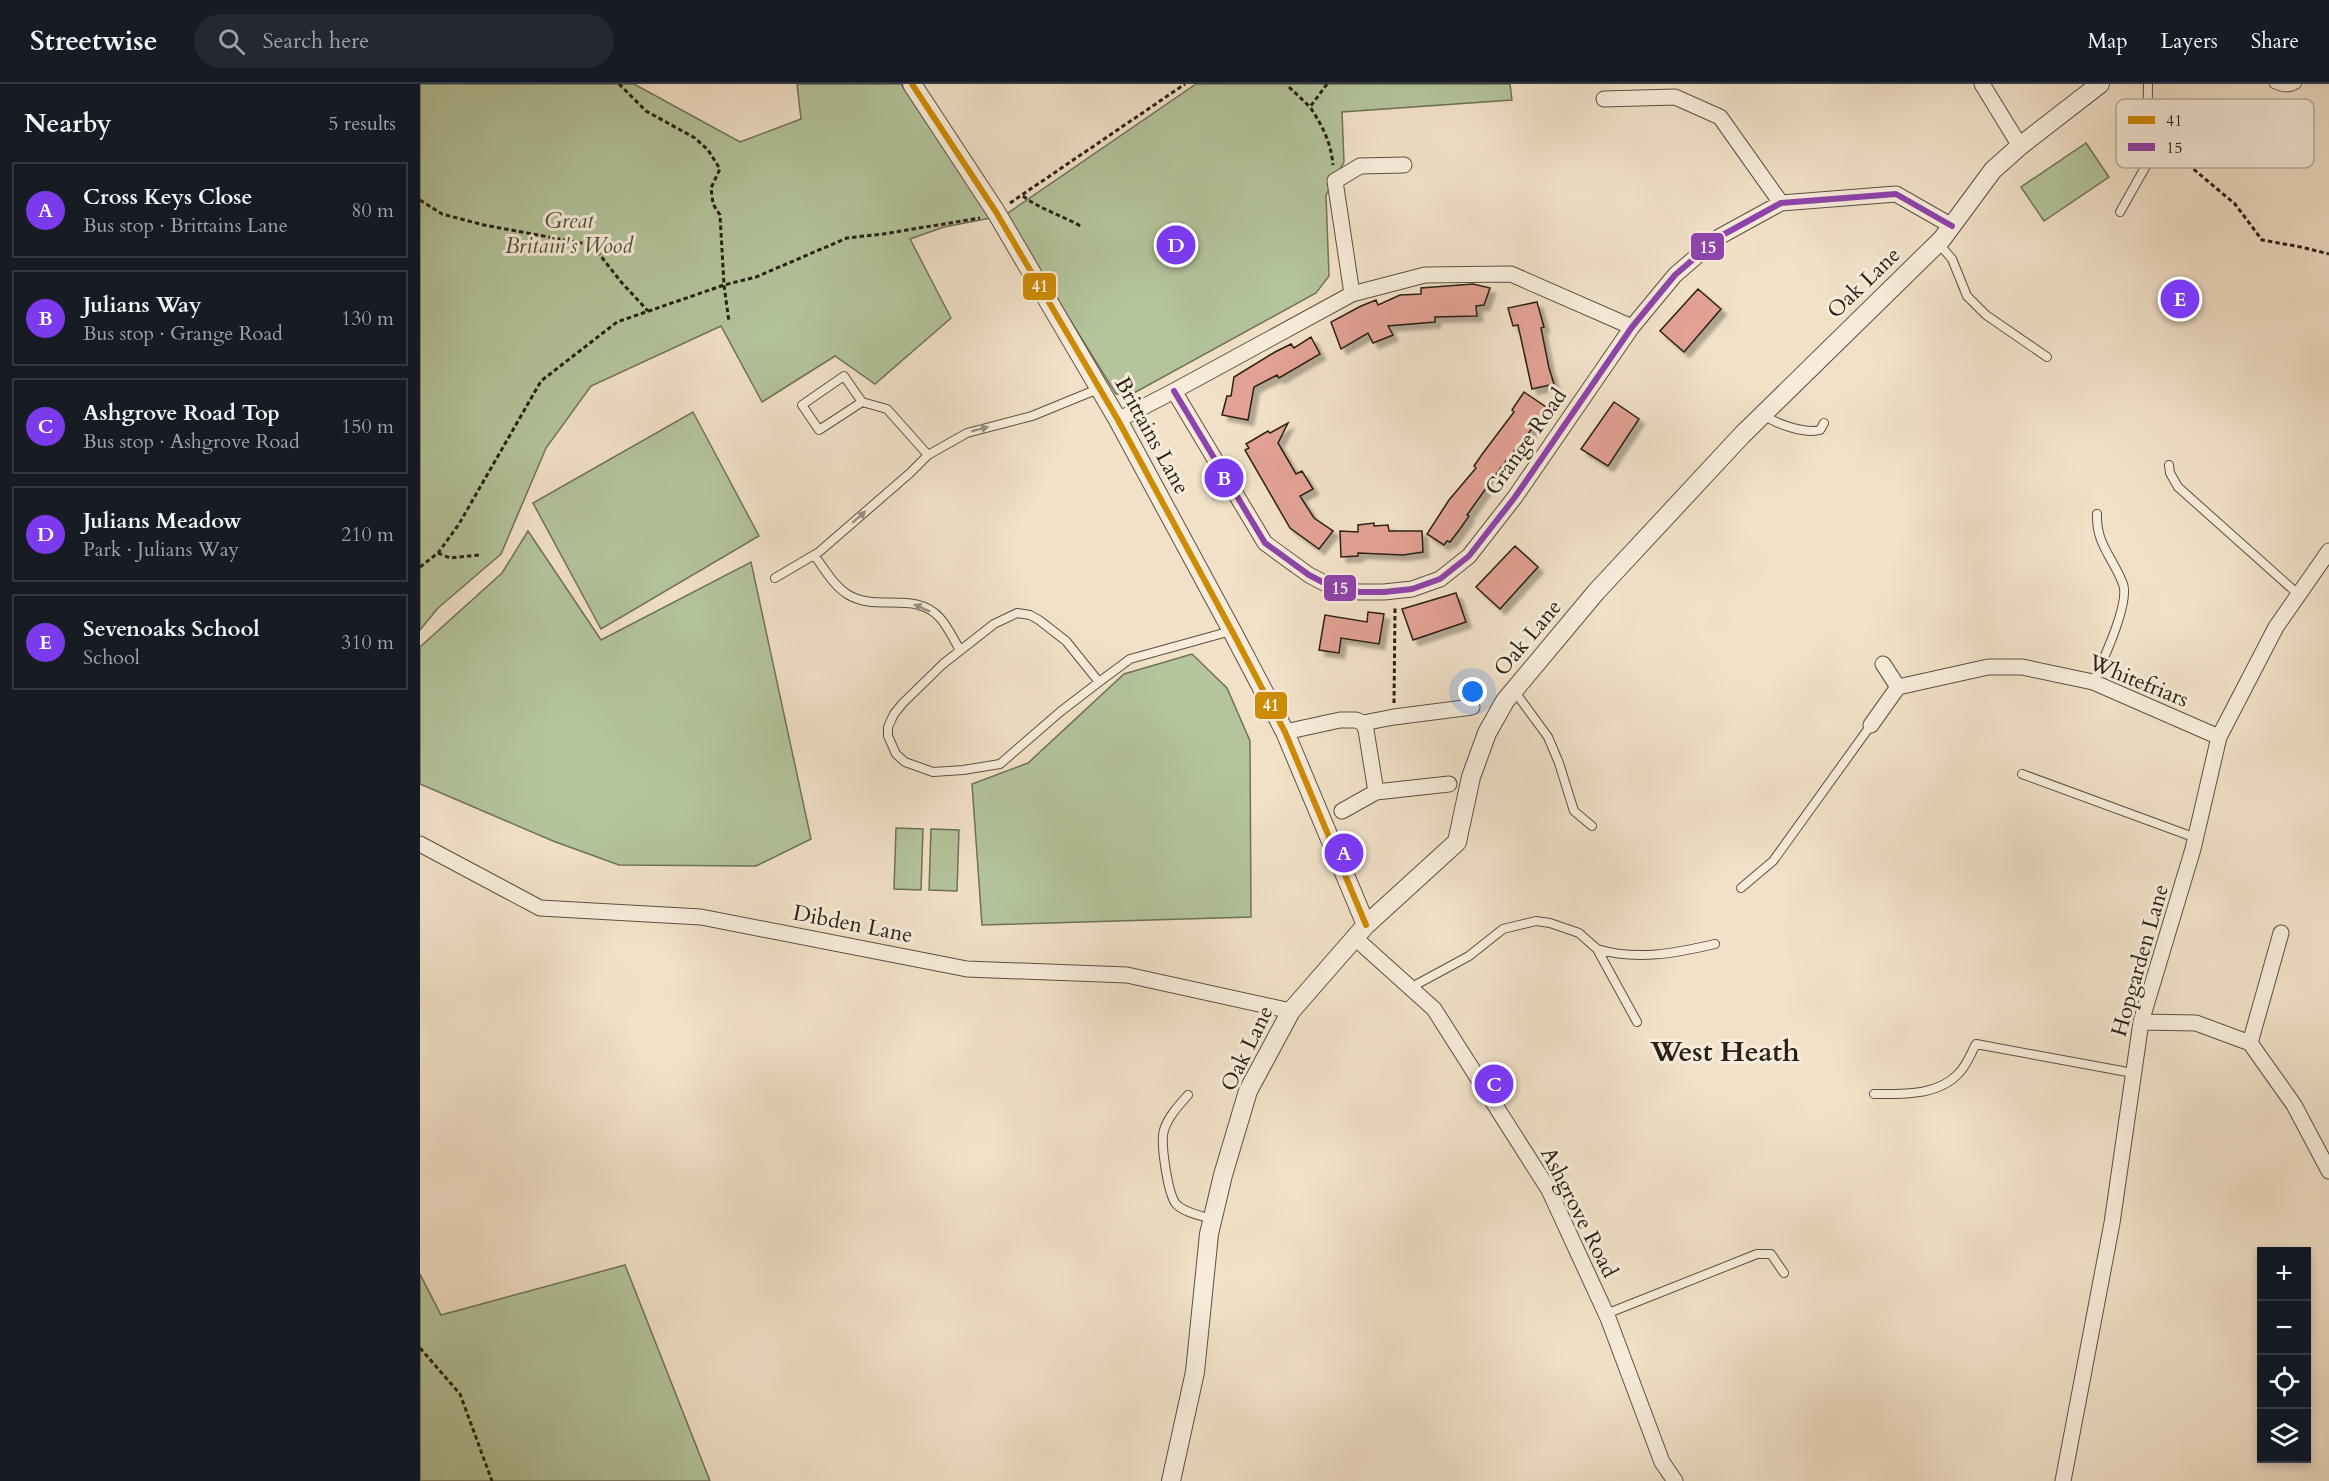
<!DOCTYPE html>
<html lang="en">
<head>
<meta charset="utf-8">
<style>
  body { margin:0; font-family:Cardo,serif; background:#242831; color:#f1f3f6 }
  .controls { position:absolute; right:18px; bottom:18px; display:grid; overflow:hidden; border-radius:0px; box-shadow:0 3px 9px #0003 }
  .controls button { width:54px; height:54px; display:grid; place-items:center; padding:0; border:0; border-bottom:2px solid #363941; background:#171b24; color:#f1f3f6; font:30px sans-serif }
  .you { position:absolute; left:1053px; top:608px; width:21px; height:21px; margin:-15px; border:4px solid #fff; border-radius:50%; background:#1a73e8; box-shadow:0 0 0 9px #1a73e833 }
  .badge { display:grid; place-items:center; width:39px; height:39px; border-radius:50%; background:#7c3aed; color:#fff; font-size:20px; font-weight:700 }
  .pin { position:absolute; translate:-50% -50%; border:3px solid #fff; box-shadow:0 2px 6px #0006 }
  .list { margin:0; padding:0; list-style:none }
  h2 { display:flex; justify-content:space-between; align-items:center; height:78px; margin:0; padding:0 24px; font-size:26px }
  h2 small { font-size:20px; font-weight:400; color:#9ea1a6 }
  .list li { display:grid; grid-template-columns:39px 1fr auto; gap:18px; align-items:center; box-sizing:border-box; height:96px; margin:0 12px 12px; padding:0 12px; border:2px solid #363941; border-radius:0px }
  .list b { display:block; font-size:22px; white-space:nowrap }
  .list p { margin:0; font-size:20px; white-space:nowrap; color:#9ea1a6 }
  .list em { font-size:20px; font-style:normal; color:#9ea1a6 }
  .icon { flex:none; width:33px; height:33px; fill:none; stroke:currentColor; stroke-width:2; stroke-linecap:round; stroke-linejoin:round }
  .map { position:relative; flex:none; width:1909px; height:1397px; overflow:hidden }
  header { display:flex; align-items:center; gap:36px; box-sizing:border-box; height:84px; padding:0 30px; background:#171b24; border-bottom:2px solid #363941 }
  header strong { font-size:28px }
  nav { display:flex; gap:33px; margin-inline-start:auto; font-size:21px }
  .search { width:420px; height:54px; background:#242831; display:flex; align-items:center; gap:15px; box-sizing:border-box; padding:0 21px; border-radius:33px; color:#9ea1a6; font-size:22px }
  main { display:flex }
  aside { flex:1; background:#171b24 }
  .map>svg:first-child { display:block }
  .green { fill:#b4c49b; stroke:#6e7259; stroke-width:1.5 }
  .building { fill:#e3a294; stroke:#292017; stroke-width:1.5; filter:url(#shadow) }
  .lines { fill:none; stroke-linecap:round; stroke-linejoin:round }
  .service-casing { stroke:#5b5043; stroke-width:10 }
  .minor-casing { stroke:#5b5043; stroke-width:17 }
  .tertiary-casing { stroke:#5b5043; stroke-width:20 }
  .path { stroke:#292017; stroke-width:3; stroke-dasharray:4.5 3; stroke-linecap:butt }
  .service { stroke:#f7ecdb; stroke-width:8 }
  .minor { stroke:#f7ecdb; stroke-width:15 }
  .tertiary { stroke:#f7ecdb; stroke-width:18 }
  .bus-1-casing { stroke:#f7ecdb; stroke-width:10 }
  .bus-2-casing { stroke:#f7ecdb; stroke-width:10 }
  .bus-1 { stroke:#ce8b05; stroke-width:6 }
  .bus-2 { stroke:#8e44ad; stroke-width:6 }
  .oneway { fill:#9a9083 }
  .labels { text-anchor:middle; stroke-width:6; stroke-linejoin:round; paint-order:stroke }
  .park-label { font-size:22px; font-style:italic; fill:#53513f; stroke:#f7ecdb }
  .street-label { font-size:22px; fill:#292017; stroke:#f7ecdb }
  .district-label { font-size:28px; font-weight:bold; fill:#292017; stroke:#f7ecdb }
  .key { fill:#f7ecdb; stroke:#b9afa0; stroke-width:1.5 }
  .key-label { font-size:16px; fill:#292017 }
  .line-badge { stroke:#f7ecdb; stroke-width:2 }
  .badge-label { font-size:16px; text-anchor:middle; font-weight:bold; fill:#fff }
</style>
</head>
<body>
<header>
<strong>Streetwise</strong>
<div class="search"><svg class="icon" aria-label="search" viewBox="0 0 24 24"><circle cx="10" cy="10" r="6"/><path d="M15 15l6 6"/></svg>Search here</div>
<nav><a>Map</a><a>Layers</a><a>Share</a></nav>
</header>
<main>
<aside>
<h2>Nearby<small>5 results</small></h2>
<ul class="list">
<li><span class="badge">A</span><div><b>Cross Keys Close</b><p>Bus stop · Brittains Lane</p></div><em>80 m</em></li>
<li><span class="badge">B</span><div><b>Julians Way</b><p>Bus stop · Grange Road</p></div><em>130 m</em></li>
<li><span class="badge">C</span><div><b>Ashgrove Road Top</b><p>Bus stop · Ashgrove Road</p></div><em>150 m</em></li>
<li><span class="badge">D</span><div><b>Julians Meadow</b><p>Park · Julians Way</p></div><em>210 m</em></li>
<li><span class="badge">E</span><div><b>Sevenoaks School</b><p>School</p></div><em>310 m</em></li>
</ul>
</aside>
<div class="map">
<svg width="1909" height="1397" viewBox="0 0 1909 1397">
  <defs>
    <filter id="shadow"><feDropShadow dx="5.5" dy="5.5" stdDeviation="1.5" flood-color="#0004"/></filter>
  </defs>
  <rect width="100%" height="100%" fill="#f2e1c8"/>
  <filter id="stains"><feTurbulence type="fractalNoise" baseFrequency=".00333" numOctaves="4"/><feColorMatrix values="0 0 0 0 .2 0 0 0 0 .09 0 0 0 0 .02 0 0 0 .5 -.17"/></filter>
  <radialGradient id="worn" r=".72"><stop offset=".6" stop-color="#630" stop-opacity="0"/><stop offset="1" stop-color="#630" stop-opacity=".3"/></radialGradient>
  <path class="green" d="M0,0H214L320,58L381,35L377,0H481L571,134L524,143L490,155L531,234L455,300L415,272L342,318L301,242L171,302L126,364L81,470L18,524L0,546Z
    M776,0H1090L1092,16L922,28L924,78L906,111L909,192L896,209L714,309L696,310L585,131Z
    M1666,59L1689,93L1624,137L1601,103Z
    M273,328L339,452L181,545L113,419Z
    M108,447L181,556L331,478L391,755L336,782L199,781L133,757L0,700V563L82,489Z
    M772,570L807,604L830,657L831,833L562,841L552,700L608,679L704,590Z
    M476,744L503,745L501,806L474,805Z
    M511,745L539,746L537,807L509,806Z
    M205,1181L290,1397H0V1190L21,1231Z"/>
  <path class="building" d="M1053,200L1070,204L1064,221L1056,222L1057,232L1015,233V238L968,242L973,251L953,259L948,249L921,265L911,238L941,222L956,216L958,221L980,211L1001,210V204Z
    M1278,205L1301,225L1264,268L1240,247Z
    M1117,218L1124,243L1121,244L1129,284L1134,300L1112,305L1098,241L1093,242L1088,224Z
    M891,253L900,270L859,294L857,291L834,303L828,336L802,331L807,312H811L814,293L855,268L871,260L874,264Z
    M1104,308L1126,323L1115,341L1082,382L1047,431L1049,432L1040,445L1030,458L1027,457L1024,461L1007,450L1029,416L1056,384L1054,382L1063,369L1094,328L1092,326Z
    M1194,318L1219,335L1188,382L1161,365Z
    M868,339L858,359L876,390L882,387L893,405L880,412L894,434L913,447L899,465L870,444L825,366L829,364L826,360L848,347L850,349Z
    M954,439V442L968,441L969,447H1002L1003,468L983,471L938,469V472L921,473L920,447L938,448V441Z
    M1095,462L1118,483L1080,525L1056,503Z
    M1036,509L1046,538L993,556L982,525Z
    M948,528L964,530L959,560L921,554L919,569L899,566L905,531L947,538Z"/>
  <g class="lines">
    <defs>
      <path id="service" d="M1854,0C1863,4 1869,5 1877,0
        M1700,128L1727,80L1728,0
        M1518,159L1532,175L1547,212L1566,231L1627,273
        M424,292L442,318L399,346L382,321Z
        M442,318L467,325L508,371
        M1344,331C1356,340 1385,350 1400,346L1404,339
        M1749,381L1750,389L1758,403L1879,511
        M394,471C404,484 413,501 427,510C456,529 496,506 520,534C528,543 534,556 540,566
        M355,494L399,468L490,389L508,371L547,349L612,332L678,305
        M679,598L646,557L619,536L610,531L597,529L574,540L523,580L483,619L474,630L468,643V652L476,670L485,678L513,688L543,686L580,680L640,628L679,598L710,575L811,547
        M1673,598C1682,579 1710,519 1703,500C1693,473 1676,461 1677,430
        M1095,608L1128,653L1139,679L1154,727L1172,742
        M1602,690L1776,754
        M1321,804L1353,777L1451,641
        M1177,865C1217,877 1256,869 1295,860
        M990,904L1049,872L1083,845L1116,837L1130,839L1159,849L1177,865L1217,938
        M1454,1010C1483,1010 1518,1012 1539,989C1547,981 1551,969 1556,960L1713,989
        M768,1011C759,1021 748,1033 744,1046C740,1059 748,1110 756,1120C763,1128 782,1132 791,1135
        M1186,1230L1337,1170H1351L1364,1189"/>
      <path id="minor" d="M1562,0L1600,62
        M1184,15L1255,13L1300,33L1361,119
        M932,210L915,97L940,82L984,81
        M754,307L845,459L889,491L910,502L939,508H964L992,505L1020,495L1049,472L1095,413L1212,243L1255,191L1299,153L1361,119L1476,110L1532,142
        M698,336L754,307L932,210L1005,191L1091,190L1212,243
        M1463,580L1478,603L1568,583H1602L1673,598L1799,653
        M1451,641L1478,603
        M865,648L920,636H936L943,639L974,633L1052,623
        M956,708L1029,700
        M922,727L956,708L946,646L943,639
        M0,760L120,824L281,833L547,885L707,891L871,927
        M934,853L1014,925L1129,1106L1188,1234L1242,1378L1255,1397
        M1721,938L1776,939L1830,959L1874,1021L1909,1087
        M1830,959L1861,849
        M1643,1397L1692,1139L1721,938L1773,765L1799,653L1856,543L1909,467"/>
      <path id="tertiary" d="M492,0L576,128L698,336L812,547L865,648L946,841
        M751,1397L775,1288L789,1150L803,1091L828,1007L871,927L946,841L1037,758L1051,693L1067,649L1085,617L1176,508L1322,351L1522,155L1573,86L1600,62L1680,0"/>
    </defs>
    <use href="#service" class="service-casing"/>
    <use href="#minor" class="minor-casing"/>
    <use href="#tertiary" class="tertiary-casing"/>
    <path class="path" d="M199,0L226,27L275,54L288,66L300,85L291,104L293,120L300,131L304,201L309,238
      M907,0L890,23C902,41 911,58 913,81
      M869,3L890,23
      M1737,81L1771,83L1815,120L1842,156L1881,163L1909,170
      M603,112C621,126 642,131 662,143
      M0,116L22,130L64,141L172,161L202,199L228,227
      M590,119L765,0
      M18,469L30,474L60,471
      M0,483L18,469L39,440L121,297L197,238L304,201L336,193L427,154L463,150L560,134
      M974,619L975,523
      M0,1264L40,1310L72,1397"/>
    <use href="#service" class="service"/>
    <use href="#minor" class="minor"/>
    <use href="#tertiary" class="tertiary"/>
    <defs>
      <path id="bus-1" d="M492,0L576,128L698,336L812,547L865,648L946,841"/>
      <path id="bus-2" d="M754,307L845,459L889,491L910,502L939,508H964L992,505L1020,495L1049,472L1095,413L1212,243L1255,191L1299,153L1361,119L1476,110L1532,142"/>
    </defs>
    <use href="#bus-1" class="bus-1-casing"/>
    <use href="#bus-2" class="bus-2-casing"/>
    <use href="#bus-1" class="bus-1"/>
    <use href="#bus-2" class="bus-2"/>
  </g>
  <defs><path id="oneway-solid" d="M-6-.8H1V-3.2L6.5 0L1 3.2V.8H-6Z" transform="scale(1.5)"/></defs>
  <g class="oneway">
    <use href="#oneway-solid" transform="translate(560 345) rotate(-15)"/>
    <use href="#oneway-solid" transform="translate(439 433) rotate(-41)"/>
    <use href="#oneway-solid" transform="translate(502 524) rotate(-156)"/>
  </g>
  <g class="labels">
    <g class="park-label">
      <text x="149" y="144">Great<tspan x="149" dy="25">Britain's Wood</tspan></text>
    </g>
    <g class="street-label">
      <text transform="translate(1443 198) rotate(-44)" y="8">Oak Lane</text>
      <text transform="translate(733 351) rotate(61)" y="8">Brittains Lane</text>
      <text transform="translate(1105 357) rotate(-55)" y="8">Grange Road</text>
      <text transform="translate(1107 553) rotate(-50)" y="8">Oak Lane</text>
      <text transform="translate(1719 596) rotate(22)" y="8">Whitefriars</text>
      <text transform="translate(433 839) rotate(11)" y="8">Dibden Lane</text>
      <text transform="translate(1719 876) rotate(-74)" y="8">Hopgarden Lane</text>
      <text transform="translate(826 964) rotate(-64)" y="8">Oak Lane</text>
      <text transform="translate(1160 1128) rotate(63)" y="8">Ashgrove Road</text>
    </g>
    <g class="district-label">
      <text x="1305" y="977">West Heath</text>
    </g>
  </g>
  <rect x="1696" y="15" width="198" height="69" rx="9" class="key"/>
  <rect x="1708" y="32" width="27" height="8" fill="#ce8b05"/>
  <rect x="1708" y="59" width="27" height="8" fill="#8e44ad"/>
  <g class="key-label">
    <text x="1746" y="42">41</text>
    <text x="1746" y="69">15</text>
  </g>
  <g class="line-badge">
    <rect x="1270" y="148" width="35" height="29" rx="6" fill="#8e44ad"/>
    <rect x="602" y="188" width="35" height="29" rx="6" fill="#ce8b05"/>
    <rect x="903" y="490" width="34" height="28" rx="6" fill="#8e44ad"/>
    <rect x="834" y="607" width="34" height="29" rx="6" fill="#ce8b05"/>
  </g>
  <g class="badge-label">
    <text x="1288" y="169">15</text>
    <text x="620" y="208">41</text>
    <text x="920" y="510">15</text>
    <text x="851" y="627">41</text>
  </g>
  <rect width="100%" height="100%" filter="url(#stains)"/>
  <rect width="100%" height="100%" fill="url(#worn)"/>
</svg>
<div class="controls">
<button>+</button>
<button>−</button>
<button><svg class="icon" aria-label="locate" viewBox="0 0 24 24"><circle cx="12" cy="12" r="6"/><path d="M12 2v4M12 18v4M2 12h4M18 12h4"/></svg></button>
<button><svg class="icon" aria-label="layers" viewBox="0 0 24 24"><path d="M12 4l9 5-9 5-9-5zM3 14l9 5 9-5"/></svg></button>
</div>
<div class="you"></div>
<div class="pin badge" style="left:924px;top:769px">A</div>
<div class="pin badge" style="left:804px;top:394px">B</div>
<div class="pin badge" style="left:1074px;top:1000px">C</div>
<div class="pin badge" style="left:756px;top:161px">D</div>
<div class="pin badge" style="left:1760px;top:215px">E</div>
</div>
</main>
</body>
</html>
